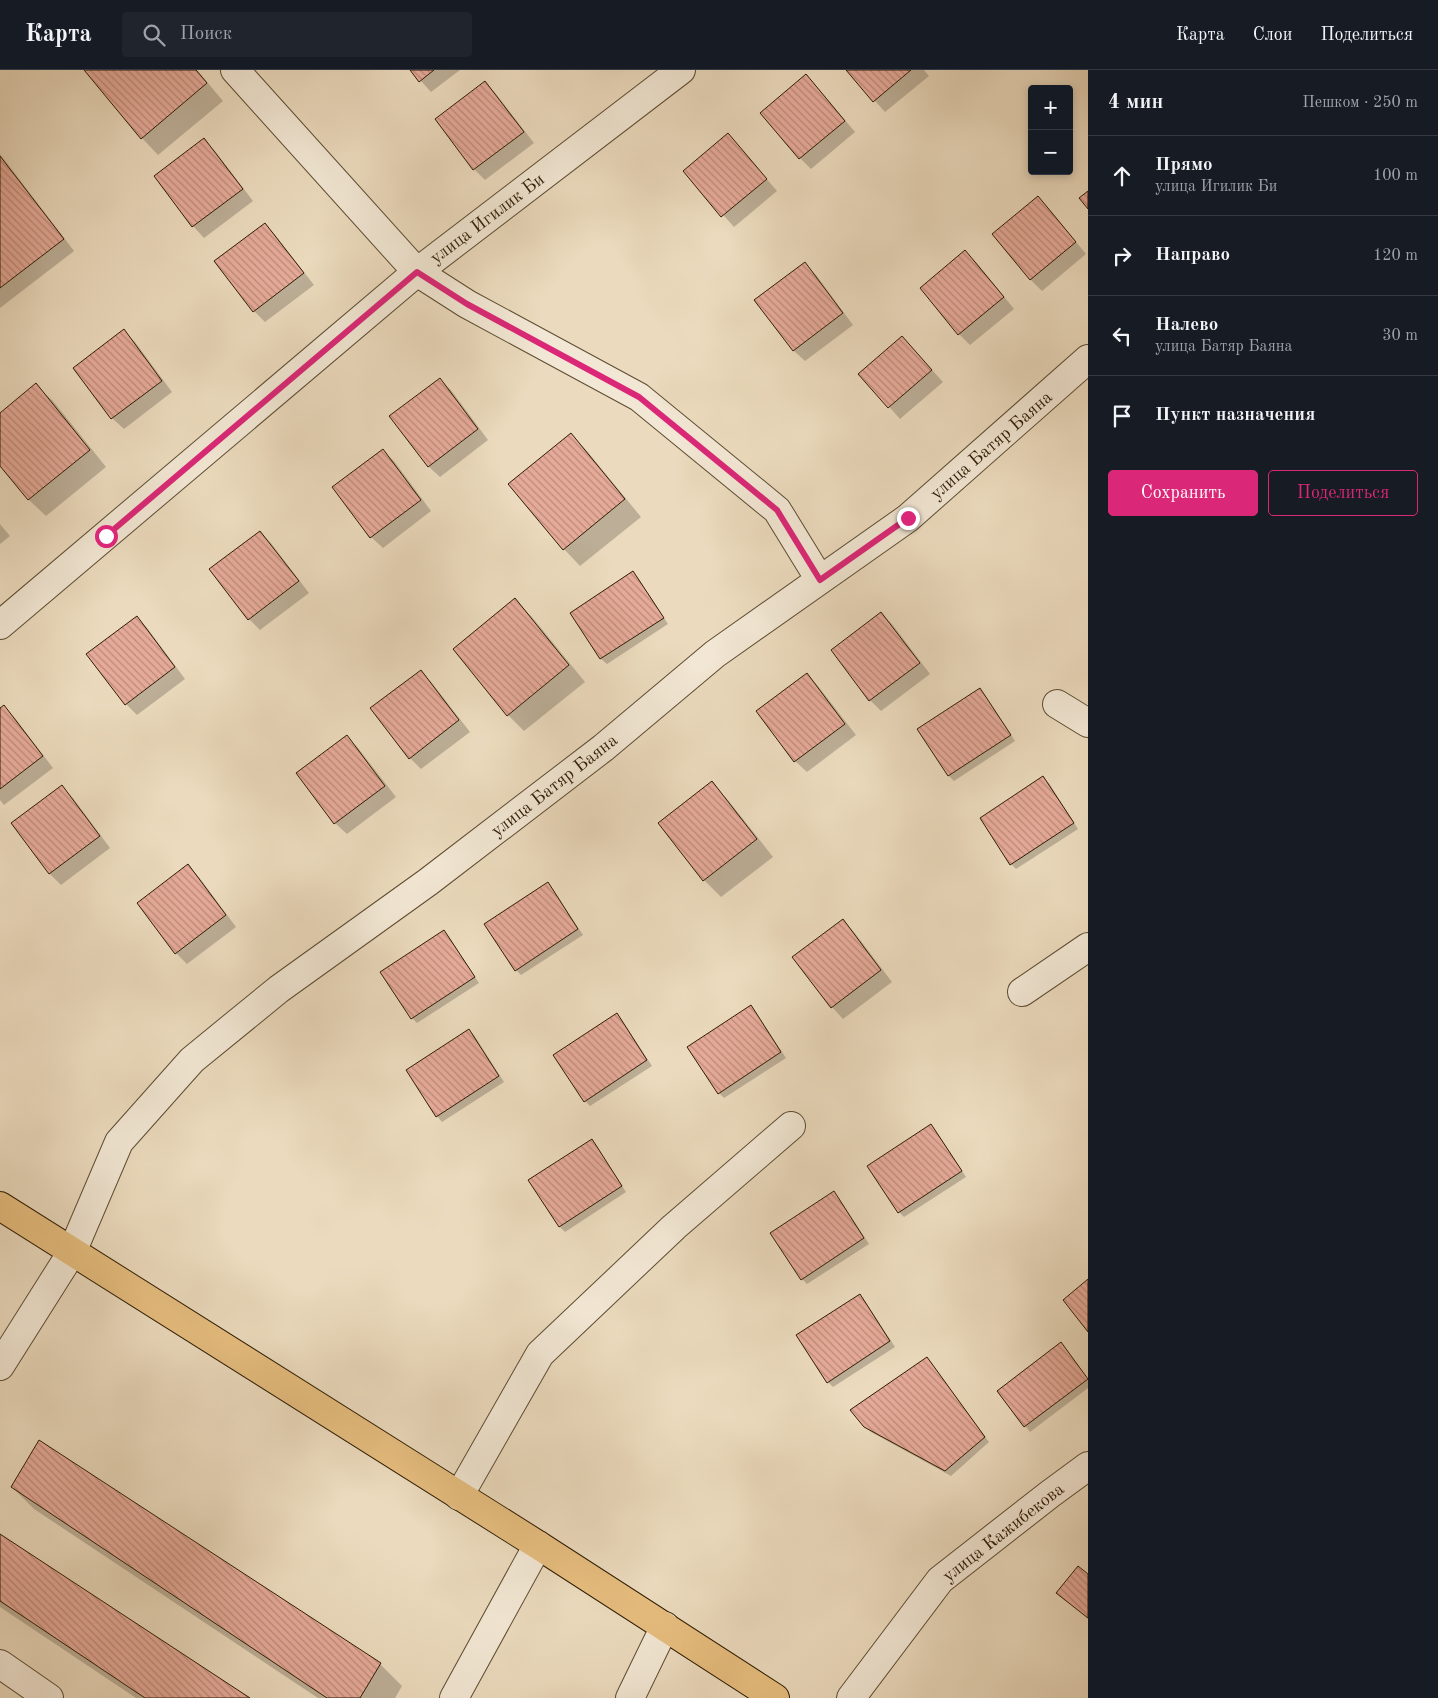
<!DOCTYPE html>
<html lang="ru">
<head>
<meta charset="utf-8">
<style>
  body { margin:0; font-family:"Old Standard TT",serif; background:#20242c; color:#f1f3f6 }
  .controls { position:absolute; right:15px; top:15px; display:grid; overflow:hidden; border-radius:5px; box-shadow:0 2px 8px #0003 }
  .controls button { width:45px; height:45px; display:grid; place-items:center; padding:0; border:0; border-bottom:1px solid #363941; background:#171b24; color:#f1f3f6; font:25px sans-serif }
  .stop { position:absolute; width:15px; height:15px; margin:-11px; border:4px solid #db2777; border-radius:50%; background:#fff }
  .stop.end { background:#db2777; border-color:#fff; box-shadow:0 1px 5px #0008 }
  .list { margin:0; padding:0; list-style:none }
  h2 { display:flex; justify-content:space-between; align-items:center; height:65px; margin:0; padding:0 20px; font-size:21px }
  h2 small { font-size:16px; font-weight:400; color:#9ea1a6 }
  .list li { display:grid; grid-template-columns:32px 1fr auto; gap:15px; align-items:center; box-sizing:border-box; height:80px; padding:0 20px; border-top:1px solid #363941 }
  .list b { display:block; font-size:19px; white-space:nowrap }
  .list p { margin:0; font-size:16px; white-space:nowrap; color:#9ea1a6 }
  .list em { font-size:16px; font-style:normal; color:#9ea1a6 }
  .actions { display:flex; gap:10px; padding:15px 20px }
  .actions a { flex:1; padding:11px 0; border:1px solid #db2777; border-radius:5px; text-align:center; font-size:18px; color:#db2777 }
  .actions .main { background:#db2777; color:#fff }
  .icon { flex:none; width:28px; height:28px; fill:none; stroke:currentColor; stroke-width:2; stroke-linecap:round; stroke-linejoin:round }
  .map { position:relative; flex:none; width:1088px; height:1628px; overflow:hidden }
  header { display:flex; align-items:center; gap:30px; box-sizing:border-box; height:70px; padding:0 25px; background:#171b24; border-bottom:1px solid #363941 }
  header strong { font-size:24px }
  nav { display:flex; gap:28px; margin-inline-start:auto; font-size:18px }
  .search { width:350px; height:45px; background:#20242c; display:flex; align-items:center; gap:12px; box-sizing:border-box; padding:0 18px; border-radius:5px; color:#9ea1a6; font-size:19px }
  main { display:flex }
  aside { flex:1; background:#171b24 }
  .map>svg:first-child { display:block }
  .shadow { fill:#0003 }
  .building { fill:url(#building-back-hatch); stroke:#2e1c04 }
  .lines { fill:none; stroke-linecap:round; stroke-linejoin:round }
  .minor-casing { stroke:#5d4c32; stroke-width:30 }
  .major-casing { stroke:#2e1c04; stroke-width:30 }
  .minor { stroke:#f2e7d4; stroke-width:28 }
  .major { stroke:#e6bd7e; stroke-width:28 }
  .route { stroke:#db2777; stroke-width:6 }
  .labels { text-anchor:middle; stroke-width:5; stroke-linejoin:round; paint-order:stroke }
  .street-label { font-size:18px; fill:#2e1c04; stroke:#f2e7d4 }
</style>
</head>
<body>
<header>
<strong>Карта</strong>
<div class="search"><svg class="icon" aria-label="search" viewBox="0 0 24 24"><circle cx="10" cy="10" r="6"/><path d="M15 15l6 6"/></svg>Поиск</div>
<nav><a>Карта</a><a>Слои</a><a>Поделиться</a></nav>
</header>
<main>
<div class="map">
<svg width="1088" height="1628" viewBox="0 0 1088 1628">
  <defs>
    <pattern id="building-back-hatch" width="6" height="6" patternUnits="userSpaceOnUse" patternTransform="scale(1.25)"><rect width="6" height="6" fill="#e6aa99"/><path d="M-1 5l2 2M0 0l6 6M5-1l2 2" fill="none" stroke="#bb8a7b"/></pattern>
  </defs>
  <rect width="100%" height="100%" fill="#ebdabd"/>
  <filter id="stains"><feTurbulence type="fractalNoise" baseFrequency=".004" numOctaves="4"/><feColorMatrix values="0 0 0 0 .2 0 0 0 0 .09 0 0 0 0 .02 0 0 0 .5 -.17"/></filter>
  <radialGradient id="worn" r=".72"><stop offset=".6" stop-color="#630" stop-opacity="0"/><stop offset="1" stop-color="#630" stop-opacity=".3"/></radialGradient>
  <path class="shadow" d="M85,0H197L223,31L158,85L142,68Z
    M411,0H460L431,22Z
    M847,0H924L929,6L885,42Z
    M485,12L496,24L534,73L485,110L474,99Z
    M817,17L855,62L811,99L800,88Z
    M728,64L777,121L734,157L684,101Z
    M204,70L215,81L253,131L204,168L193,156L156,106Z
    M0,84L74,181L0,238Z
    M1038,128L1049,139L1086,184L1042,221L1031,210L994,164Z
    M265,154L276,166L314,215L265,252L254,241Z
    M965,182L977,193L1014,239L970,275L959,264Z
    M805,194L816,205L853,255L805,291L793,280Z
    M123,261L135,272L172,322L124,359L112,348L74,298Z
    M902,267L943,312L900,349L860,304Z
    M439,309L451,320L488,370L440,407L428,396Z
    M36,315L53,331L106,397L46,446L29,430L0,394V344Z
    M570,364L587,381L641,447L580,496L564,479Z
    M382,380L394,391L431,441L383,478L371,467L333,417Z
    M0,454L10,466L0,474Z
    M260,462L271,473L309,523L260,560L249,549Z
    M633,502L638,508L668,554L607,594L601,589L571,543Z
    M515,530L532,547L585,612L524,661L508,645Z
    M881,543L892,554L930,604L881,641L870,630Z
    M137,547L148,559L185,609L137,645L126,634Z
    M421,601L432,613L470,662L421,699L410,688Z
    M807,604L818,616L856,665L807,702L795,691L758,641Z
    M980,620L985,625L1015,671L954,711L949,706L919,660Z
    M4,637L15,648L53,698L4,735L0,730V640Z
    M346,666L358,678L396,727L347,764L335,753L298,703Z
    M1043,708L1049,713L1078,759L1016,799L1011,794Z
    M712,713L728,730L773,787L721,827L704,810L659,753Z
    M62,717L73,728L110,778L61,815L50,804L13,754Z
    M188,796L199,807L236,857L187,894L176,883Z
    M547,814L553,819L583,865L521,905L516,900Z
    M843,850L854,862L892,912L843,949L832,937Z
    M444,862L449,867L479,913L417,953L412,948Z
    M751,937L756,942L786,988L724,1028L719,1023Z
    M617,945L622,950L652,996L590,1036L585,1031Z
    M469,960L474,965L504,1012L442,1052L437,1046Z
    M931,1056L936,1061L966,1107L904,1147L899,1142Z
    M592,1070L597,1076L626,1122L565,1162L560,1157L530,1111Z
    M834,1123L839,1128L869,1174L807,1214L802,1209Z
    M859,1226L865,1231L895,1277L833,1317L828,1312Z
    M1066,1279L1088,1309V1318L1030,1362L998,1321Z
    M927,1288L989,1372L951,1406L871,1362L865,1356Z
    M12,1417L380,1594L402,1616L395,1628H318L34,1439Z
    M0,1465L248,1628H136L0,1537Z
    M1078,1498L1088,1506V1549L1058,1523Z"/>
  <path class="building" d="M84,0H196L207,13L141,69Z
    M410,0H434L419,12Z
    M846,0H911L873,32Z
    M806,4L845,51L799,89L760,43Z
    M485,11L524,62L473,100L435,49Z
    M728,63L767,109L721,147L683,101Z
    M204,68L243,119L192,157L154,106Z
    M0,86L64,169L0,218Z
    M1088,121V139L1079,128Z
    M1038,126L1076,172L1030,210L992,164Z
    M265,153L304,203L253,242L214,191Z
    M965,180L1004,227L958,265L920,218Z
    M805,192L843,243L793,281L754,230Z
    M124,259L162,311L111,349L73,298Z
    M902,266L932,300L888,338L858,304Z
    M440,308L478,359L428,397L389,346Z
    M36,313L90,380L28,430L0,396V343Z
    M571,363L625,429L563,480L508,414Z
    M383,379L421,430L370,468L332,417Z
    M260,461L299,511L248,550L209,499Z
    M633,501L664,548L600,589L570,543Z
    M515,528L569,595L507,646L453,579Z
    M881,542L920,593L869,631L831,580Z
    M137,546L175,597L125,635L86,584Z
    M421,600L459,650L409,689L370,638Z
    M807,603L845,654L794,692L756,641Z
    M980,618L1011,665L948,706L917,659Z
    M4,635L43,686L0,719V638Z
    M347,665L385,716L334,754L296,703Z
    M1043,706L1074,753L1010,795L980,748Z
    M712,711L757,769L703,811L658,753Z
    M62,715L100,766L49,804L11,753Z
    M188,794L226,845L175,884L137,833Z
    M548,812L578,859L515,901L484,854Z
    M843,849L881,900L831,938L792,887Z
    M444,860L475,907L411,949L380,902Z
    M751,935L781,982L718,1024L687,977Z
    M617,943L647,990L584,1032L553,985Z
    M469,959L499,1006L436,1047L406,1000Z
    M931,1054L962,1101L898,1143L867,1096Z
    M592,1069L622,1116L559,1157L528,1110Z
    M834,1121L864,1168L801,1210L770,1163Z
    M1088,1209V1262L1063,1230Z
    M860,1224L890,1271L827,1313L796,1265Z
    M1061,1272L1088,1309L1024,1357L997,1321Z
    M927,1287L985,1367L945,1401L864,1357L850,1340Z
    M39,1370L381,1593L360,1628H327L11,1417Z
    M0,1464L250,1628H145L0,1531Z
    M1078,1496L1088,1504V1548L1056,1523Z"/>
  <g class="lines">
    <defs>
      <path id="minor" d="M235,0L417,202L467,234L639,327L777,440L820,510
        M0,555L417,202L681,0
        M1057,634L1088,653
        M1022,922L1088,877
        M0,1296L72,1182L119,1072L192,990L279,919L428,812L603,678L715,584L908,448L1088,289
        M459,1426L540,1284L674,1157L791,1056
        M0,1594L49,1628
        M454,1628L538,1475
        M630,1628L665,1556
        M851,1628L940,1510L1050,1424L1088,1396"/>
      <path id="major" d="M0,1136L538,1475L775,1628"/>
    </defs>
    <use href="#minor" class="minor-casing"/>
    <use href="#major" class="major-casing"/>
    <use href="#minor" class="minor"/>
    <use href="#major" class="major"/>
  </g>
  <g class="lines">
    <path class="route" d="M106,466L417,202L467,234L639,327L777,440L820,510L908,448"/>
  </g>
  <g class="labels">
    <g class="street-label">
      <text transform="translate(487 148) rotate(-37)" y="6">улица Игилик Би</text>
      <text transform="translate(991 375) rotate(-41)" y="6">улица Батяр Баяна</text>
      <text transform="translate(554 715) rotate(-38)" y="6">улица Батяр Баяна</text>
      <text transform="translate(1003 1462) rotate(-38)" y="6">улица Кажибекова</text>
    </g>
  </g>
  <rect width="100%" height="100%" filter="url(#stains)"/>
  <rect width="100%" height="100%" fill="url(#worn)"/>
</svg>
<div class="controls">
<button>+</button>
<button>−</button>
</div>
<div class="stop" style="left:106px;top:466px"></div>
<div class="stop end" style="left:908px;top:448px"></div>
</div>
<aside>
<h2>4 мин<small>Пешком · 250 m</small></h2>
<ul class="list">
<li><svg class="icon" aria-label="ahead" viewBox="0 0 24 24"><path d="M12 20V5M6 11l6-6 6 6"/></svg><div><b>Прямо</b><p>улица Игилик Би</p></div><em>100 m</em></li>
<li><svg class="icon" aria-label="right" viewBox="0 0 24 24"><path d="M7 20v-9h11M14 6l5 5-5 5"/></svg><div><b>Направо</b></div><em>120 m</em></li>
<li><svg class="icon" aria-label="left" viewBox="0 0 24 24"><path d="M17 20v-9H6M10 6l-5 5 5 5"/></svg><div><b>Налево</b><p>улица Батяр Баяна</p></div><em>30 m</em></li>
<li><svg class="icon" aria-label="arrive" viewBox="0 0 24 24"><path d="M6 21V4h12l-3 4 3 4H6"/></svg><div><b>Пункт назначения</b></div></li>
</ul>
<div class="actions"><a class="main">Сохранить</a><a>Поделиться</a></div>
</aside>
</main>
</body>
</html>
